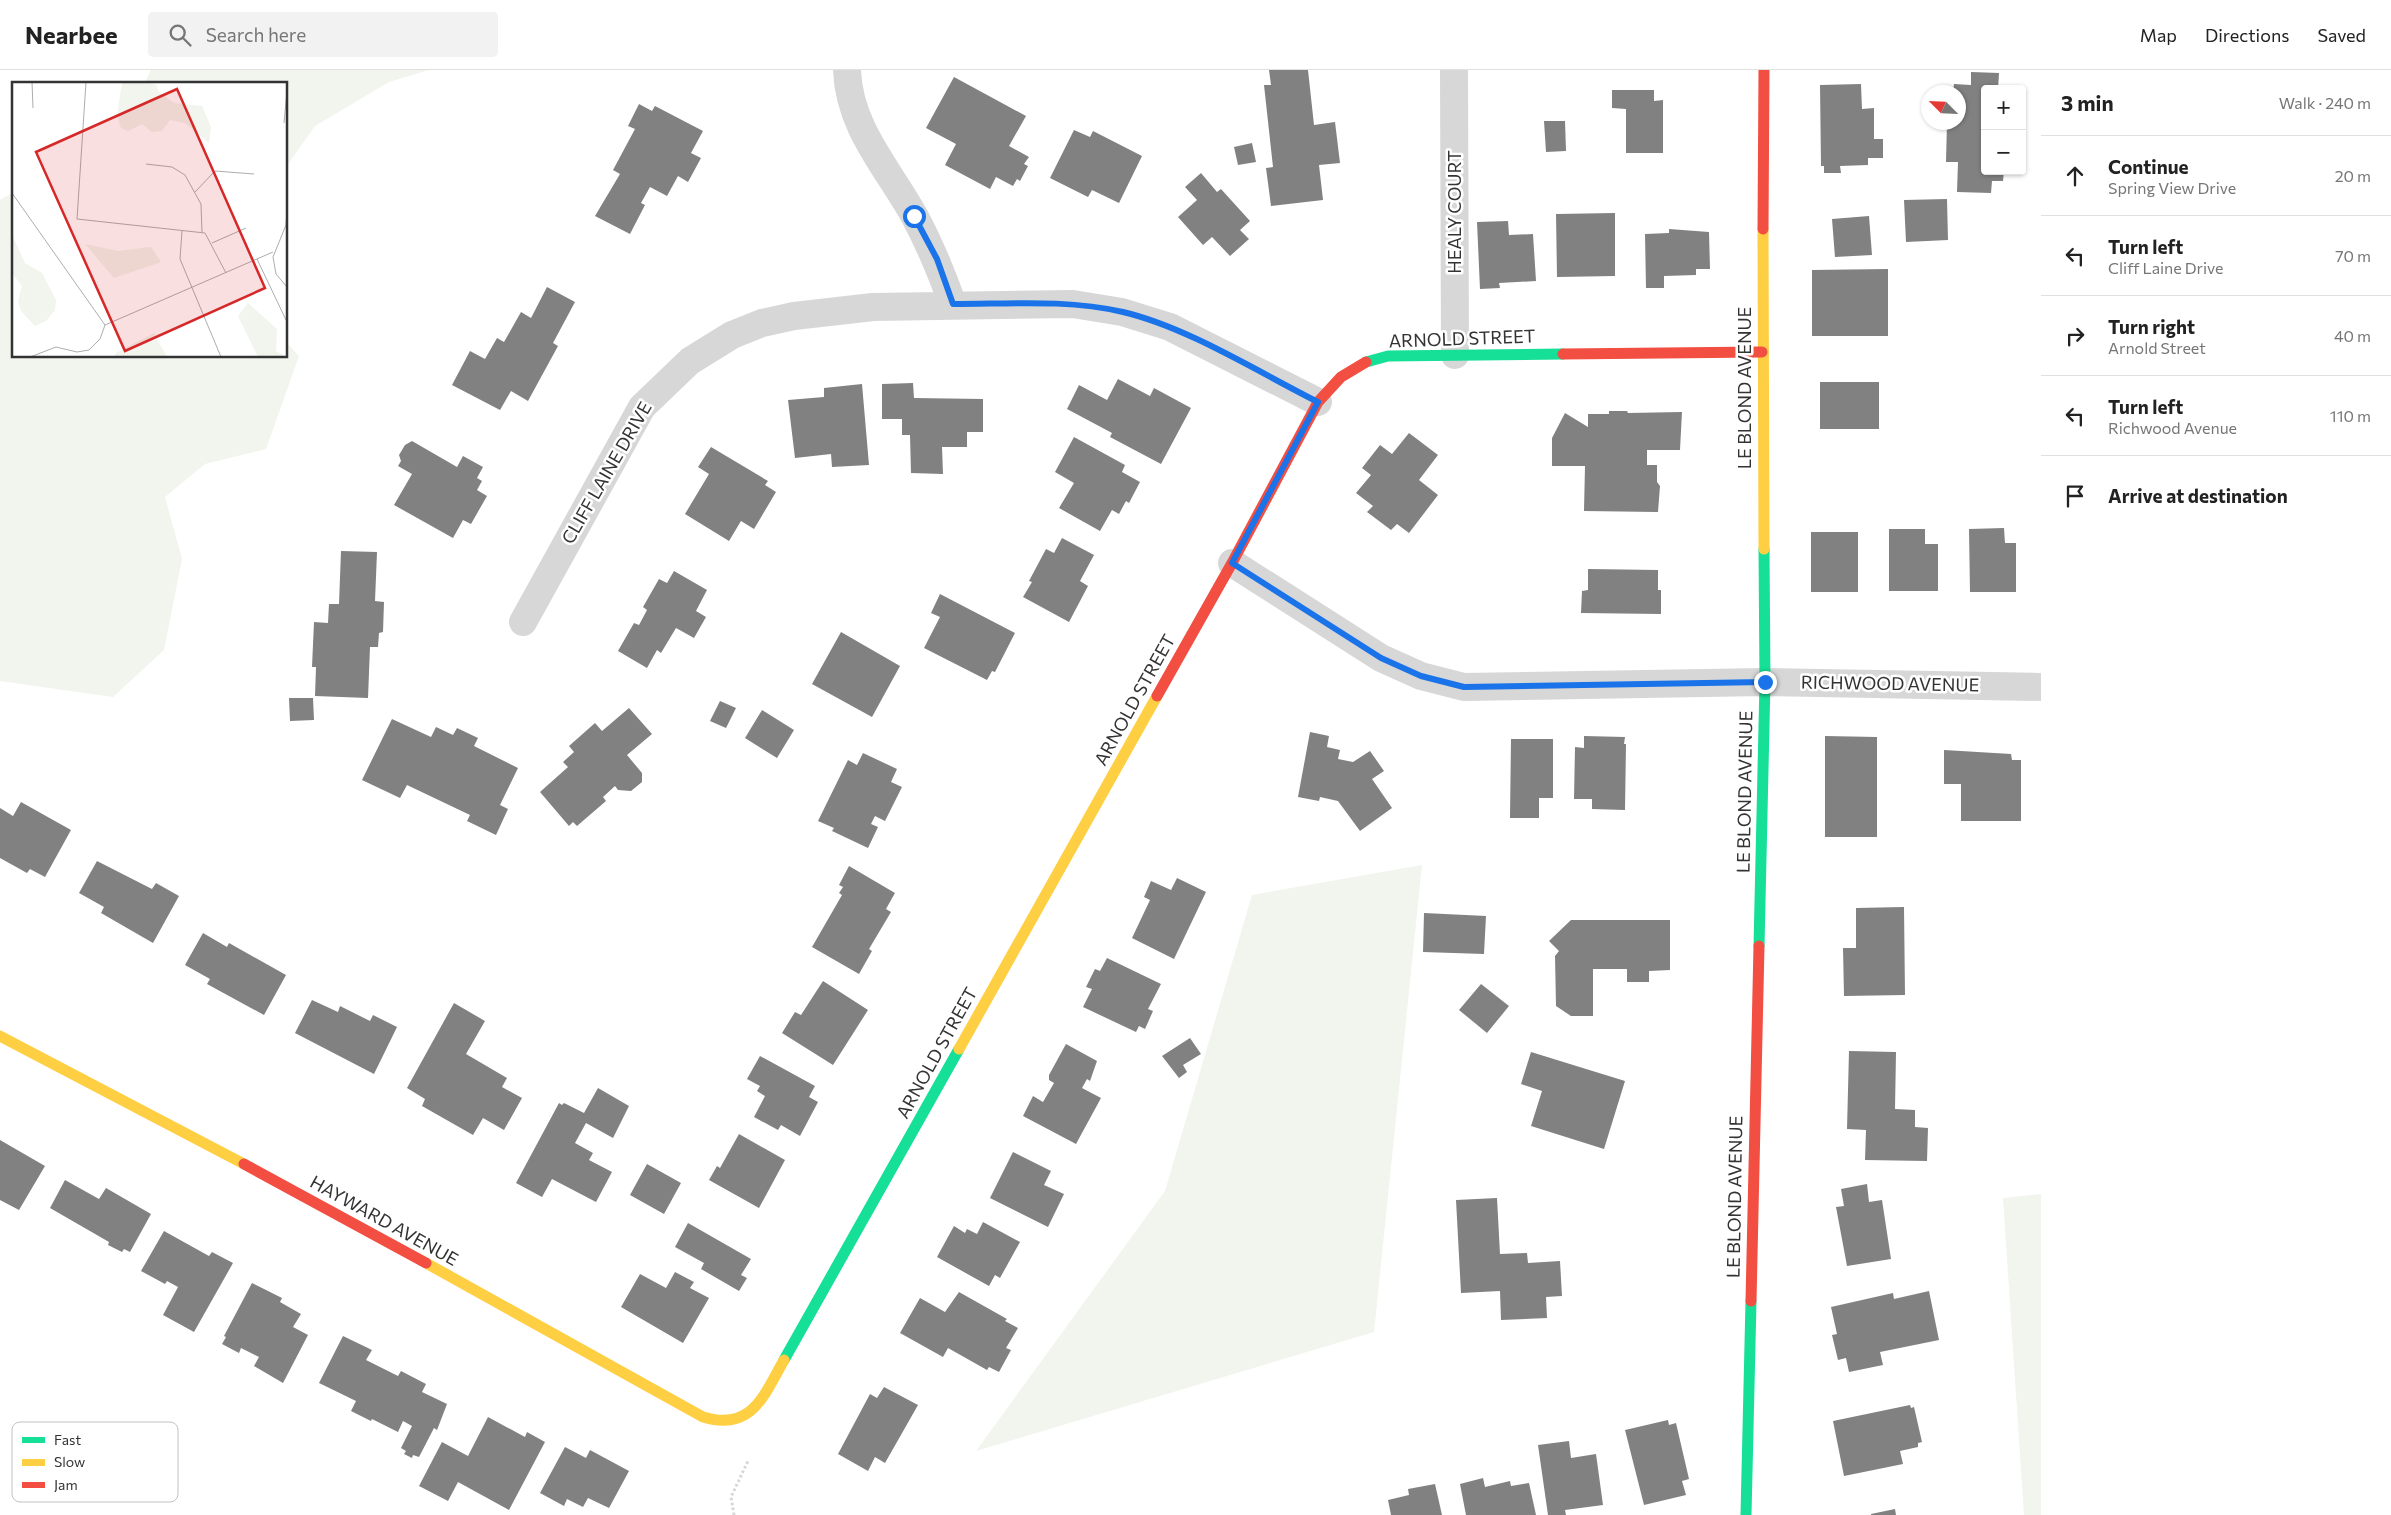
<!DOCTYPE html>
<html lang="en">
<head>
<meta charset="utf-8">
<style>
  body { margin:0; font-family:Commissioner,sans-serif; background:#f2f2f2; color:#222 }
  .controls { position:absolute; right:15px; top:15px; display:grid; overflow:hidden; border-radius:5px; box-shadow:0 1px 4px #0004 }
  .controls button { width:45px; height:45px; display:grid; place-items:center; padding:0; border:0; border-bottom:1px solid #e0e0e0; background:#fff; color:#222; font:25px sans-serif }
  .compass { position:absolute; left:1921px; top:15px; width:45px; height:45px; border-radius:50%; background:#fff; box-shadow:0 1px 4px #0004; rotate:294deg }
  .stop { position:absolute; width:15px; height:15px; margin:-11px; border:4px solid #1a73e8; border-radius:50%; background:#fff }
  .stop.end { background:#1a73e8; border-color:#fff; box-shadow:0 1px 5px #0008 }
  .list { margin:0; padding:0; list-style:none }
  h2 { display:flex; justify-content:space-between; align-items:center; height:65px; margin:0; padding:0 20px; font-size:21px }
  h2 small { font-size:16px; font-weight:400; color:#767676 }
  .list li { display:grid; grid-template-columns:32px 1fr auto; gap:15px; align-items:center; box-sizing:border-box; height:80px; padding:0 20px; border-top:1px solid #e0e0e0 }
  .list b { display:block; font-size:19px; white-space:nowrap }
  .list p { margin:0; font-size:16px; white-space:nowrap; color:#767676 }
  .list em { font-size:16px; font-style:normal; color:#767676 }
  .icon { flex:none; width:28px; height:28px; fill:none; stroke:currentColor; stroke-width:2; stroke-linecap:round; stroke-linejoin:round }
  .map { position:relative; flex:none; width:2041px; height:1445px; overflow:hidden }
  header { display:flex; align-items:center; gap:30px; box-sizing:border-box; height:70px; padding:0 25px; background:#fff; border-bottom:1px solid #e0e0e0 }
  header strong { font-size:24px }
  nav { display:flex; gap:28px; margin-inline-start:auto; font-size:18px }
  .search { width:350px; height:45px; background:#f2f2f2; display:flex; align-items:center; gap:12px; box-sizing:border-box; padding:0 18px; border-radius:5px; color:#767676; font-size:19px }
  main { display:flex }
  aside { flex:1; background:#fff }
  .map>svg:first-child { display:block }
  .green { fill:#f1f5ed }
  .building { fill:#818181 }
  .lines { fill:none; stroke-linecap:round; stroke-linejoin:round }
  .path { stroke:#d6d6d6; stroke-width:3; stroke-dasharray:2.5 2.5; stroke-linecap:butt }
  .street { stroke:#d7d7d7; stroke-width:28 }
  .fast { stroke:#16e098; stroke-width:11 }
  .slow { stroke:#ffcf43; stroke-width:11 }
  .jam { stroke:#f24e42; stroke-width:11 }
  .route { stroke:#1a73e8; stroke-width:6 }
  .labels { text-anchor:middle; stroke-width:5; stroke-linejoin:round; paint-order:stroke }
  .street-label { font-size:18px; fill:#333; stroke:#fff }
  .inset-road { fill:none; stroke:#adadad; stroke-width:1 }
  .view { fill:#d62828; fill-opacity:0.15; stroke:#d62828; stroke-width:2.5 }
  .inset-edge { fill:none; stroke:#333; stroke-width:2.5 }
  .key { fill:#fff; stroke:#c2c2c2; stroke-width:1 }
  .key-label { font-size:14px; fill:#333 }
</style>
</head>
<body>
<header>
<strong>Nearbee</strong>
<div class="search"><svg class="icon" aria-label="search" viewBox="0 0 24 24"><circle cx="10" cy="10" r="6"/><path d="M15 15l6 6"/></svg>Search here</div>
<nav><a>Map</a><a>Directions</a><a>Saved</a></nav>
</header>
<main>
<div class="map">
<svg width="2041" height="1445" viewBox="0 0 2041 1445">
  <rect width="100%" height="100%" fill="#fff"/>
  <path class="green" d="M151,0H429L389,12L315,56L286,97V14H144Z
    M14,122V286H286V272L299,286L266,379L205,394L165,427L182,489L164,580L113,627L0,611V130Z
    M1422,795L1374,1262L976,1381L1165,1121L1252,825Z
    M2041,1124V1445H2024L2003,1128Z"/>
  <path class="building" d="M1269,0H1308L1314,55L1335,52L1340,93L1319,95L1323,130L1271,136L1266,98L1273,97L1264,15H1271Z
    M1971,2L1999,3L1998,19H1985V101H2004L2003,111H1992L1991,123L1957,122L1958,92H1946L1947,52H1958V22H1953L1954,14L1971,15Z
    M954,7L1026,46L1009,76L1029,87L1024,94L1028,96L1020,111L1017,109L1013,116L996,107L990,119L945,95L956,74L926,58Z
    M1861,14L1862,39L1874,38V69H1883V88H1868V95L1840,96L1841,103H1824V96H1821L1820,15Z
    M1612,20H1654V31L1663,30V83H1626V39L1612,38Z
    M639,34L652,41L655,36L703,61L691,83L701,88L688,112L678,106L667,126L650,117L641,133L645,135L630,164L595,146L620,104L613,100L635,59L628,56Z
    M1544,51H1565L1566,81L1546,82Z
    M1074,60L1090,67L1093,61L1142,86L1119,133L1092,120L1088,127L1050,108Z
    M1252,73L1256,92L1238,95L1234,77Z
    M1201,103L1217,122L1221,119L1250,151L1240,160L1249,169L1230,186L1212,167L1203,175L1178,147L1197,130L1185,117Z
    M1947,129L1948,170L1906,172L1904,130Z
    M1615,143V206L1557,207L1556,144Z
    M1869,146L1872,185L1835,187L1832,149Z
    M1508,151L1509,165L1533,164L1536,211L1499,213L1500,218L1480,219L1477,152Z
    M1669,159L1709,162L1710,199H1696V205L1664,206V218H1646L1645,164L1669,163Z
    M1888,199V266H1812V200Z
    M547,217L575,232L553,273L558,276L528,331L511,321L500,340L452,315L470,281L485,289L497,268L504,272L521,242L531,248Z
    M1118,309L1150,326L1154,318L1191,338L1161,394L1110,367L1112,363L1067,339L1079,315L1107,330Z
    M1820,312H1879V359H1820Z
    M913,313L914,328L983,329V362H967V377H942L943,404L911,403L910,365H902V349H882V314Z
    M862,314L869,395L832,397L831,384L795,388L788,330L824,327V318Z
    M1609,341H1627L1628,343L1682,342L1680,380H1647V395H1657V412L1660,416L1658,442L1584,441L1585,396H1552V368L1565,343L1588,357V344H1609Z
    M1409,363L1438,385L1419,410L1438,425L1409,463L1397,454L1391,460L1367,442L1373,436L1356,423L1371,405L1362,398L1380,375L1392,384Z
    M1074,367L1125,395L1122,402L1140,412L1129,433L1126,431L1119,444L1112,440L1100,461L1059,438L1074,413L1055,402Z
    M412,371L457,397L463,386L483,397L477,408L482,411L477,420L487,426L471,454L463,450L453,468L394,435L412,404L398,396L401,391L399,385L405,375Z
    M711,377L768,411L765,415L776,422L754,459L741,451L729,471L685,444L709,404L698,397Z
    M2004,458L2005,473H2016V522H1970L1969,459Z
    M1889,459H1925V474H1938V521H1889Z
    M1811,462H1858V522H1811Z
    M1062,468L1094,485L1080,511L1088,516L1069,552L1023,527L1032,512L1029,511L1046,479L1054,483Z
    M341,481L377,482L375,531L384,532L383,562L379,563L378,577H370L368,628L315,626L316,597H312L314,552L328,553L329,534H339Z
    M1588,499L1658,500V520H1661V544L1581,543L1582,521L1588,520Z
    M674,501L707,520L696,541L706,547L694,568L676,558L661,583L657,580L647,598L618,581L634,553L639,555L647,540L643,537L659,509L667,513Z
    M940,524L1015,563L995,602L992,601L987,610L924,578L940,547L931,543Z
    M841,562L900,596L872,647L812,614Z
    M289,628H313L314,650L290,651Z
    M720,631L736,638L726,658L710,651Z
    M629,638L652,664L627,685L642,703V712L631,721L618,720L615,716L603,727L606,731L577,756L573,752L569,756L540,722L568,697L563,692L574,682L569,676L595,653L602,661Z
    M762,640L794,660L777,688L745,668Z
    M392,649L431,667L436,657L453,665L457,658L478,668L474,676L518,698L500,735L508,739L496,765L467,751L470,745L407,715L400,728L362,710Z
    M1310,662L1329,666L1327,677L1340,680L1338,689L1353,692L1370,681L1384,701L1372,709L1392,738L1360,761L1338,731L1320,727L1319,731L1298,727Z
    M1584,666L1625,667L1624,674H1626L1625,740L1592,739V729H1574L1575,677L1584,678Z
    M1825,666L1877,667V767H1825Z
    M1511,669H1553V728H1539V748H1510Z
    M1944,680L2011,684L2012,690H2021V751H1961V714H1944Z
    M863,683L897,699L891,712L902,717L885,751L875,746L871,754L878,757L868,778L832,761L834,758L818,751L848,690L857,695Z
    M21,732L71,760L45,807L30,799L27,803L0,788V738L13,746Z
    M97,791L152,819L156,813L179,826L153,873L101,843L104,837L79,823Z
    M849,796L895,823L886,839L891,842L869,879L872,881L859,904L812,877L842,825L839,823L843,817L839,815Z
    M1177,808L1206,822L1174,889L1132,868L1150,830L1144,827L1151,811L1171,820Z
    M1904,837L1905,925L1844,926L1843,878H1856V838Z
    M1424,843L1486,846L1484,884L1423,882Z
    M1571,850H1670V900L1649,901V912H1627V899H1593V946H1571L1556,936L1555,886L1559,881L1549,871Z
    M203,863L227,877L229,873L286,905L264,945L207,914L210,909L185,895Z
    M1107,888L1161,914L1148,939L1153,941L1145,959L1139,956L1136,962L1083,937L1092,919L1086,917L1095,899L1100,901Z
    M823,911L868,940L833,995L782,963L795,942L801,945Z
    M1481,914L1509,936L1487,963L1459,940Z
    M312,930L338,942L340,936L370,951L373,945L397,957L374,1004L295,963Z
    M454,933L485,951L466,984L507,1008L502,1017L522,1028L504,1060L483,1048L473,1065L422,1036L425,1029L407,1018Z
    M1190,968L1201,984L1183,995L1187,1002L1179,1008L1162,986Z
    M1066,974L1097,991L1090,1011L1087,1009L1082,1018L1101,1028L1076,1074L1023,1046L1033,1026L1043,1032L1054,1013L1049,1010V1005Z
    M1849,981L1896,982L1895,1039L1915,1040V1057L1928,1058L1927,1091L1865,1090L1866,1060L1847,1059Z
    M1531,982L1625,1011L1604,1079L1531,1056L1542,1021L1521,1014Z
    M760,986L815,1016L809,1027L818,1032L800,1066L781,1055L778,1060L754,1047L765,1026L757,1021L760,1016L747,1009Z
    M598,1018L629,1036L613,1068L586,1053L575,1073L593,1083L589,1090L612,1102L596,1132L552,1109L542,1127L516,1113L559,1033L562,1035L564,1033L584,1043Z
    M739,1064L785,1090L759,1138L709,1110L717,1096L720,1098Z
    M0,1070L45,1096L19,1140L0,1130Z
    M1013,1082L1051,1101L1044,1115L1064,1124L1048,1157L990,1128Z
    M647,1094L681,1113L664,1144L630,1125Z
    M65,1110L99,1129L106,1118L151,1144L130,1182L124,1179L122,1182L108,1175L109,1172L50,1138Z
    M1867,1114L1869,1132L1882,1130L1891,1189L1847,1196L1836,1137L1844,1136L1841,1119Z
    M1497,1128L1500,1184L1527,1183L1528,1193L1560,1191L1562,1226L1546,1227L1547,1248L1501,1250L1500,1221L1461,1223L1456,1130Z
    M983,1152L1020,1172L1000,1208L995,1205L989,1216L937,1187L954,1156L965,1163L967,1159L977,1164Z
    M688,1153L751,1189L741,1205L747,1208L739,1221L701,1199L704,1193L675,1177Z
    M164,1161L209,1186L212,1182L233,1193L194,1262L163,1245L178,1217L167,1211L165,1214L141,1201Z
    M675,1202L694,1212L690,1218L709,1228L683,1273L621,1237L640,1204L666,1218Z
    M252,1213L282,1228L280,1232L301,1244L293,1257L308,1265L283,1313L254,1296L259,1287L241,1278L239,1283L222,1274L226,1267L224,1266Z
    M1929,1221L1939,1270L1880,1282L1883,1295L1849,1302L1846,1288L1838,1290L1832,1265L1837,1264L1831,1237L1893,1223L1894,1229Z
    M959,1222L1007,1249L1005,1251L1018,1258L1006,1278L1011,1280L999,1302L989,1297L987,1300L948,1278L943,1287L900,1263L920,1228L945,1242Z
    M343,1266L372,1280L366,1290L398,1306L401,1301L426,1314L422,1322L447,1334L437,1360L434,1358L419,1387L413,1385L412,1388L404,1384L406,1381L401,1378L412,1356L403,1351L398,1362L372,1349L371,1351L351,1341L356,1331L319,1313Z
    M884,1317L918,1335L885,1393L875,1387L868,1401L838,1384L870,1324L877,1328Z
    M1910,1335L1911,1338L1914,1337L1922,1372L1918,1373V1377L1900,1381L1903,1394L1844,1406L1833,1351Z
    M488,1347L525,1367L527,1362L545,1372L509,1440L458,1412L448,1431L419,1416L442,1372L468,1386Z
    M1668,1350L1669,1355L1676,1353L1689,1409L1682,1411L1686,1425L1644,1435L1625,1360Z
    M1569,1371L1571,1388L1596,1384L1603,1435L1565,1440L1566,1445H1548L1538,1375Z
    M565,1377L586,1388L590,1380L629,1401L609,1438L588,1428L583,1437L567,1429L564,1436L540,1423Z
    M1483,1408L1485,1417L1510,1411L1511,1416L1529,1413L1536,1445H1466L1460,1414Z
    M1435,1414L1442,1445H1391L1388,1430L1409,1425L1408,1419Z
    M1895,1439L1896,1445H1871V1444Z"/>
  <g class="lines">
    <path class="path" d="M734,1445L731,1427L748,1391"/>
    <path class="street" d="M847,0C849,58 888,98 915,147C930,175 942,204 953,235
      M1454,0L1455,285
      M1232,493L1381,588L1421,606L1464,617L1765,612L2041,617
      M523,552L642,337L690,291L732,265L762,253L794,246L873,237L1073,234L1122,242L1170,257L1318,332"/>
    <path class="fast" d="M1366,292L1388,286L1563,284
      M1759,876L1765,612L1764,479
      M784,1290L959,979
      M1746,1445L1751,1231"/>
    <path class="slow" d="M1763,159L1764,479
      M0,966L244,1094
      M959,979L1157,626
      M426,1193L703,1347C752,1362 764,1325 784,1290"/>
    <path class="jam" d="M1763,159L1764,0
      M1563,284L1762,282
      M1157,626L1232,493L1318,332L1341,307L1366,292
      M244,1094L426,1193
      M1751,1231L1759,876"/>
  </g>
  <g class="lines">
    <path class="route" d="M914,146L937,189L953,234C1009,234 1067,229 1123,242C1187,257 1258,302 1318,332L1232,493L1381,588L1421,606L1464,617L1765,612"/>
  </g>
  <g class="labels">
    <g class="street-label">
      <text transform="translate(1455 142) rotate(-90)" y="6">HEALY COURT</text>
      <text transform="translate(1462 269) rotate(-2)" y="6">ARNOLD STREET</text>
      <text transform="translate(1745 318) rotate(-90)" y="6">LE BLOND AVENUE</text>
      <text transform="translate(607 403) rotate(-60)" y="6">CLIFF LAINE DRIVE</text>
      <text transform="translate(1890 614) rotate(1)" y="6">RICHWOOD AVENUE</text>
      <text transform="translate(1135 630) rotate(-61)" y="6">ARNOLD STREET</text>
      <text transform="translate(1745 722) rotate(-89)" y="6">LE BLOND AVENUE</text>
      <text transform="translate(937 983) rotate(-61)" y="6">ARNOLD STREET</text>
      <text transform="translate(1735 1127) rotate(-89)" y="6">LE BLOND AVENUE</text>
      <text transform="translate(384 1151) rotate(29)" y="6">HAYWARD AVENUE</text>
    </g>
  </g>
  <g transform="translate(12 12)">
    <rect width="275" height="275" fill="#fff"/>
    <path d="M135,0L145,3L146,9L162,21L190,24L199,45L197,61L173,41L158,38L150,49L140,50L130,42L116,49L109,46L105,33L110,1ZM0,153L13,181L30,191L44,218L43,228L34,239L23,244L9,229L6,219L10,204L0,191ZM73,162L106,169L139,165L149,180L102,196ZM236,221L265,247L264,269L275,275H246L226,234ZM142,251L155,275H102L104,271Z" fill="#f1f5ed"/>
    <path class="inset-road" d="M20,0L21,26M74,0L65,137L193,151L214,191M272,41L275,9M134,82L160,85L173,93L189,122L190,150M183,110L203,89L242,92M0,111L93,243L88,257L77,268L65,270L44,265L18,275M275,129L274,143L261,175L264,192L275,205M170,149L168,177L209,275M200,161L234,146M245,177L274,238M93,243L261,170"/>
    <path class="view" d="M165,7L253,206L113,269L24,70Z"/>
    <rect width="275" height="275" class="inset-edge"/>
  </g>
  <rect x="12" y="1352" width="166" height="80" rx="8" class="key"/>
  <rect x="22" y="1367" width="23" height="6" fill="#16e098"/>
  <rect x="22" y="1389" width="23" height="7" fill="#ffcf43"/>
  <rect x="22" y="1412" width="23" height="6" fill="#f24e42"/>
  <g class="key-label">
    <text x="54" y="1375">Fast</text>
    <text x="54" y="1397">Slow</text>
    <text x="54" y="1420">Jam</text>
  </g>
</svg>
<div class="controls">
<button>+</button>
<button>−</button>
</div>
<svg class="compass" viewBox="-18 -18 36 36"><path d="M0-13l5 13h-10z" fill="#e53935"/><path d="M0 13l5-13h-10z" fill="#767676"/></svg>
<div class="stop" style="left:914px;top:146px"></div>
<div class="stop end" style="left:1765px;top:612px"></div>
</div>
<aside>
<h2>3 min<small>Walk · 240 m</small></h2>
<ul class="list">
<li><svg class="icon" aria-label="ahead" viewBox="0 0 24 24"><path d="M12 20V5M6 11l6-6 6 6"/></svg><div><b>Continue</b><p>Spring View Drive</p></div><em>20 m</em></li>
<li><svg class="icon" aria-label="left" viewBox="0 0 24 24"><path d="M17 20v-9H6M10 6l-5 5 5 5"/></svg><div><b>Turn left</b><p>Cliff Laine Drive</p></div><em>70 m</em></li>
<li><svg class="icon" aria-label="right" viewBox="0 0 24 24"><path d="M7 20v-9h11M14 6l5 5-5 5"/></svg><div><b>Turn right</b><p>Arnold Street</p></div><em>40 m</em></li>
<li><svg class="icon" aria-label="left" viewBox="0 0 24 24"><path d="M17 20v-9H6M10 6l-5 5 5 5"/></svg><div><b>Turn left</b><p>Richwood Avenue</p></div><em>110 m</em></li>
<li><svg class="icon" aria-label="arrive" viewBox="0 0 24 24"><path d="M6 21V4h12l-3 4 3 4H6"/></svg><div><b>Arrive at destination</b></div></li>
</ul>
</aside>
</main>
</body>
</html>
